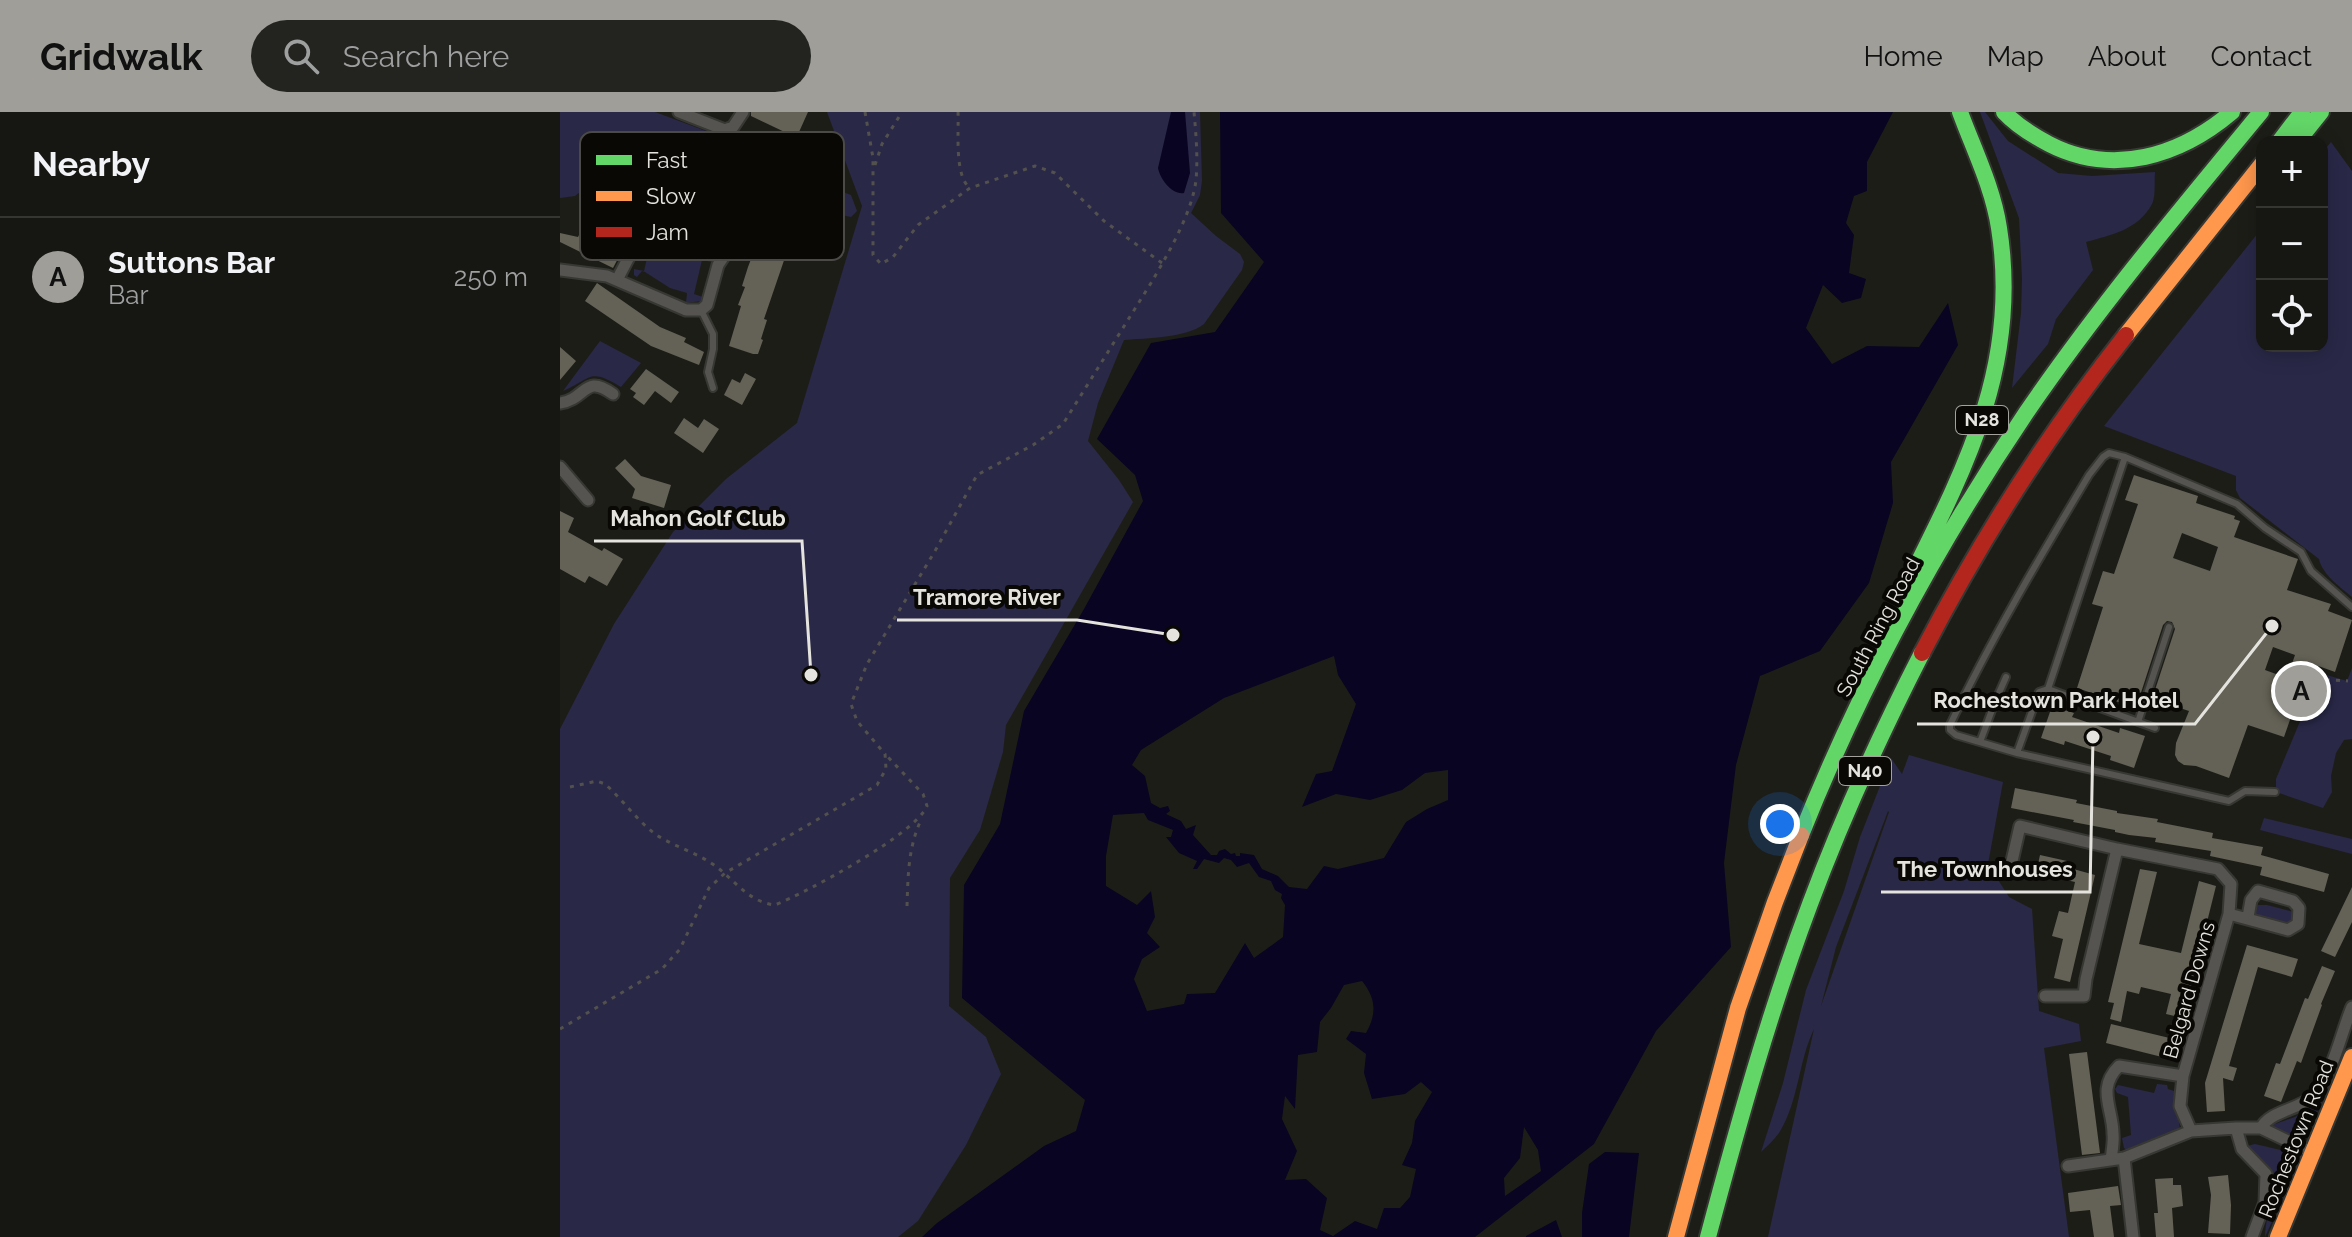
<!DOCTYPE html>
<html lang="en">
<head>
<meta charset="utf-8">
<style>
  body { margin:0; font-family:Raleway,sans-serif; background:#232320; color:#f1f3f6 }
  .controls { position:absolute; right:24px; top:24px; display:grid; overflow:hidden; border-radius:16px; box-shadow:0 4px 20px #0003 }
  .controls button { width:72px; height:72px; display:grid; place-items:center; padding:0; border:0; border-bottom:2px solid #353532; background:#161612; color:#f1f3f6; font:40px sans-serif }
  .you { position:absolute; left:1220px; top:712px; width:28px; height:28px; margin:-20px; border:6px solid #fff; border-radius:50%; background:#1a73e8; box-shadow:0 0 0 12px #1a73e833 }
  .badge { display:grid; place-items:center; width:52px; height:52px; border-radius:50%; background:#9f9e98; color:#111; font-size:26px; font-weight:700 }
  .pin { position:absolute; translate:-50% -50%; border:4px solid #fff; box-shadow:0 2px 8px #0006 }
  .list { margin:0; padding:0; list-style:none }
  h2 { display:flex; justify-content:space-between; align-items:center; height:104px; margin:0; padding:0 32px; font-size:34px }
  h2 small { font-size:26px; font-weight:400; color:#9e9f9f }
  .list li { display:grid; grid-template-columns:52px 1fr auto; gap:24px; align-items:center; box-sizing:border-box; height:120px; padding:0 32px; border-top:2px solid #353532 }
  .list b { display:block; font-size:30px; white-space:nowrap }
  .list p { margin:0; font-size:26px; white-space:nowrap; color:#9e9f9f }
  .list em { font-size:26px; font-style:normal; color:#9e9f9f }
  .icon { flex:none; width:44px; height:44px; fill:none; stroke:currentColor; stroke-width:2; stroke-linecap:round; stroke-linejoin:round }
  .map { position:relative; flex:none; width:1792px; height:1125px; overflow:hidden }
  header { display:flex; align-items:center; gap:48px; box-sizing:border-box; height:112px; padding:0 40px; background:#9f9e98; color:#111 }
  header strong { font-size:38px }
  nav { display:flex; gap:44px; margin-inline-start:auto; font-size:28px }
  .search { width:560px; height:72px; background:#232320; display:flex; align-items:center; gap:20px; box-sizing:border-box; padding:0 28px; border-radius:44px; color:#9e9f9f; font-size:30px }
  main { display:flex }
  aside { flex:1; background:#161612 }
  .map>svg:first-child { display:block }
  .green { fill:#292847; fill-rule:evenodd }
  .water { fill:#090421; fill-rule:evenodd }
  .building { fill:#646256; fill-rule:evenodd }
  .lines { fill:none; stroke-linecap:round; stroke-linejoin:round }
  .lane-casing { stroke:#373733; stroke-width:10 }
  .street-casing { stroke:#373733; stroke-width:15 }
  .fast-casing { stroke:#373733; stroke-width:20 }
  .slow-casing { stroke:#373733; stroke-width:20 }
  .jam-casing { stroke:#373733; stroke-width:20 }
  .path { stroke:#52514e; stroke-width:3; stroke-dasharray:4 6; stroke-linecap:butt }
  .lane { stroke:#555451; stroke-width:6 }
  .street { stroke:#555451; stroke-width:11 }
  .fast { stroke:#63d668; stroke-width:16 }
  .slow { stroke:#ff974d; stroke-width:16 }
  .jam { stroke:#b3261e; stroke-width:16 }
  .labels { text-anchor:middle; stroke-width:8; stroke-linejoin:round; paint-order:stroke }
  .shield { fill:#090805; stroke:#a3a19c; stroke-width:2 }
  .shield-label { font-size:18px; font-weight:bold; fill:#e5e3dd }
  .street-label { font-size:20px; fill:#e5e3dd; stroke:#090805 }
  .key { fill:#090805; stroke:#4b4a46; stroke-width:2 }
  .key-label { font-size:22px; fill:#e5e3dd }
  .leader { fill:none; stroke:#e5e3dd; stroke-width:3 }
  .callout-dot { fill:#e5e3dd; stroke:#090805; stroke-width:3 }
  .callout-label { font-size:22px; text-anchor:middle; font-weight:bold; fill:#e5e3dd; stroke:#090805; stroke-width:8; stroke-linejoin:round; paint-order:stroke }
</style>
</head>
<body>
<header>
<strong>Gridwalk</strong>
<div class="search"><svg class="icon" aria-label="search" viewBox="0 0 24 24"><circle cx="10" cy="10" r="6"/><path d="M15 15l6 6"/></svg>Search here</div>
<nav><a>Home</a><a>Map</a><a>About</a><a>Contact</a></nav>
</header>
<main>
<aside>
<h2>Nearby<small></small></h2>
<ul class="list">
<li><span class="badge">A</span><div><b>Suttons Bar</b><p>Bar</p></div><em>250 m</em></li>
</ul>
</aside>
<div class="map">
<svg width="1792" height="1125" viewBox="0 0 1792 1125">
  <rect width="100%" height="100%" fill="#1d1d18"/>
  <path class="green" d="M0,0H95L146,19L202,50L291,83L297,99L291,105L286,104L204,74L173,81L160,73L117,60L78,39L66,35L55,37L40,32C28,42 28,60 26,75L15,84L0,86Z
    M267,0H640L642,69L640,83L631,101L656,124L680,142L684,150L682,158L644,212C626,226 587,226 564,228L538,291L528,329L559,368L573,390L446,613L443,640L420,718L390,766L389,894L426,925L441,962L406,1033L358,1109L338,1125H0V617L54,512L113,420L166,367L237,311L302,94Z
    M1420,0H1425L1448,29L1498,61L1532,64L1595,60C1594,70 1596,84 1592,92C1578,118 1551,123 1526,130L1533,158L1496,207L1488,232L1452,276L1461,201L1462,167L1459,106Z
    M1771,30L1792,59V485C1780,475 1762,462 1759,447L1680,386L1676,378V364L1544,314L1702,116V234H1762V41Z
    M92,129L91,139L141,149L143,137L150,140L152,150L142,148L134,182L143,185L142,189L126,191L127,181L110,176L85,160L82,159L77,165L74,163V157L84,159L88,142L80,139Z
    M40,229L81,251L61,275C28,255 32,267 3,279Z
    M1792,556V627L1784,628L1776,641L1771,664L1772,680L1763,696L1716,680V667L1760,561L1787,569Z
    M1349,643L1443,670L1428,752L1449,785L1472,797L1479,899L1519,912L1521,929L1484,936L1509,1125H1208L1254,917C1238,950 1239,989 1219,1021C1214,1028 1207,1034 1201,1040L1223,971L1246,878L1284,779L1300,725L1331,646L1342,662ZM1328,699L1329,700L1261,894L1276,835Z
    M1704,706L1792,727V742L1700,718Z
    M1698,793H1707L1734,800L1732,814L1693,803L1695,794Z
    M1597,972L1607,973L1608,977L1614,979L1621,1023L1571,1041L1564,1036L1562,1026L1571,1023L1568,985L1557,981L1555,977L1558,973L1594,981Z
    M1763,989L1747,1020C1732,1025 1720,1020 1706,1015L1735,1005Z
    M1695,1032L1742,1043L1705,1125C1705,1107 1716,1075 1708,1059C1703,1050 1693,1043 1687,1034Z"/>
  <path class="water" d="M611,0H625L630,61L624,81C612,83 600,67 598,56Z
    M660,0H1333L1307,50V79L1294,84L1286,111L1294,123L1289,161L1306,167L1301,186L1282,191L1263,173L1246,216L1272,252L1307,234L1359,235L1388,191L1398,233L1331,350L1333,391L1309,471L1260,539L1200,564L1176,653L1164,751L1171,835L1096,919L1034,1032L915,1125H362L377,1111L484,1034L516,1019L525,988L402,886L404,773L440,712L464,599L524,497L583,389L575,363L537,327L591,231L655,220L704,150L661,101ZM774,544L778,563L796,592L772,659L756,662L742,695L776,682L810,688L842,678L865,661L888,658V688L867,697L846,710L824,746L778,757L764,754L747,777L729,775L718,764L702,757L694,743L680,741V744H676L675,741L671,742L665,737L659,739L657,743H651L633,723L636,713L626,717L621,709L606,702L610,699L608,694L600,696L591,691L585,664L572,653L581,638L664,586ZM584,701L588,708L613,718L611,725H606L619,741L637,749L633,757H637L644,747L659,751L664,746L671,748L677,755L689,751L699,765L711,769L715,778L722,782L721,786L725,793L723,825L694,846L685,831L655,881L627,882L624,892L587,899L574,867L582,847L600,835L587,821L595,805L591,779L577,793L546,774V744L553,703ZM802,869C816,886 817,902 806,921L791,919L786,927L806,942L804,961L812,987L845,982L861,970L872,980L855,1009L852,1031L842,1053L856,1057L850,1085L840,1096H824L817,1117L795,1109L773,1124L760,1118L767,1086L746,1067L725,1068L737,1039L722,1007L725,984L735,997L738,943L757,940L760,910L771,896L784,873ZM964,1015L978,1038L981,1059L945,1084L944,1066L960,1046Z
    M1045,1040L1079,1041L1069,1125H1022V1101L1029,1052Z
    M996,1108L1002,1125H966V1124Z"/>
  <path class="building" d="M191,0H248L239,20L236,19L233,24L191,4Z
    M215,85L244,95L237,113L247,117L243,129L232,125L204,207L207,208L201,227L203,228L198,242H193L169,234L181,194L178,193L185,175L182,174L188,155Z
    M22,117L63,137L53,156L0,130V121L18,125Z
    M37,171L100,215L126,226L124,230L144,240L139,253L91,234L25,189Z
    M0,235L16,249L0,268Z
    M86,257L119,280L111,291L95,279L84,293L73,285L76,281L70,277Z
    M185,261L196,267L182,293L164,283L172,267L180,271Z
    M124,306L138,316L144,307L159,317L143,341L114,321Z
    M65,347L81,364L111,373L104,396L72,386L75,377L55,356Z
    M1574,363L1638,384L1636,391L1675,404L1674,407L1680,409L1674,425L1738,447L1727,478L1771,492L1768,499L1792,508L1775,560L1750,551L1724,625L1688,613L1669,666L1636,654L1624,653L1618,649L1615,643L1616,631L1629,599L1611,593L1613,588L1594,581L1615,517L1612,510L1607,509L1603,513L1576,596L1517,576L1543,495L1532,492L1543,459L1554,462L1578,392L1565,388ZM1622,421L1658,435L1650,459L1613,446ZM1713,535L1735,543L1727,566L1705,558Z
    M0,399L14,406L8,420L42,439L44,436L63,447L47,474L29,464L25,471L0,457Z
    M1492,594L1514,601L1512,605L1559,621L1560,616L1585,624L1574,656L1550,648L1551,644L1505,629L1504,633L1481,626Z
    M1455,676L1517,688L1516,691L1557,699V701L1598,707L1597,710L1653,721L1652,726L1703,735L1701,743L1769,762L1764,780L1700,763L1702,755L1650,744L1651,739L1595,730L1596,726L1569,723L1555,720V718L1513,710L1514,708L1451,696Z
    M1480,743L1507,749L1506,755L1535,763L1510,870L1494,866L1503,827L1492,824L1499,799L1508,801L1515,770L1476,761Z
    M1580,757L1597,760L1579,832L1621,841L1639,769L1656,774L1623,906L1606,902L1611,882L1581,875L1579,882L1567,879L1561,910L1550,907L1554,891L1548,890Z
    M1792,775V810L1775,845L1761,839Z
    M1687,833L1738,847L1732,865L1698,855L1669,954L1677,956L1673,969L1663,966L1665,999L1647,1000L1645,971Z
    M1762,854L1775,859L1761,892L1762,893L1741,951L1737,949L1721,990L1704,984L1716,951L1720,952L1745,886L1748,887Z
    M1551,912L1618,928L1614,948L1546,931Z
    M1527,940L1540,1041L1522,1043L1509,942Z
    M1668,1063L1671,1093L1670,1122L1648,1121L1651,1083L1648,1065Z
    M1613,1066V1073H1621L1623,1094L1612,1096L1614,1125H1596L1594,1101H1598L1595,1067Z
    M1558,1074L1561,1093L1550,1094L1554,1125H1534L1530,1098L1510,1100L1508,1081Z"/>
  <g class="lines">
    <defs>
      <path id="lane" d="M141,198L153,222V237L148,260L153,276
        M1488,577L1565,345
        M1435,590L1446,565
        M1578,610L1609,515
        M1420,630L1432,598
        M1457,641L1479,580L1488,577L1595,616
        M1715,680L1685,679L1669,689L1457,641L1396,623L1390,618V613C1431,527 1480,445 1529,363L1543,345L1549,341L1565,345L1677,392L1705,416L1741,440L1751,459L1792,495"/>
      <path id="street" d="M119,0L165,18L173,15L183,0
        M31,95L84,116
        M0,158L47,164L126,198H141L147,193L158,153L168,138L190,80
        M57,168L84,116L170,132
        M0,291C27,287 24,261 53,282
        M0,355L28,388
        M1452,749L1460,714L1557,737L1658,757L1671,772L1669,802L1623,964
        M1669,802L1728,818L1738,812L1739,796L1733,789L1698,779L1691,788L1688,805
        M1485,884H1524L1526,867L1557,737
        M1676,1016L1682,1037L1706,1062L1705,1090L1692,1125
        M1701,1016C1711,998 1740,998 1754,983C1773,962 1781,921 1792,895
        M1564,1046L1573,1125
        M1551,1048C1552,1039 1554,1030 1553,1022C1553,996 1536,977 1559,954L1623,964L1620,994L1631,1019
        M1508,1054L1564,1046L1631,1019L1676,1016H1701L1753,1041"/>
      <path id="fast" d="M1444,0C1457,14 1472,23 1489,32C1553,65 1620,44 1672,0
        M1719,30L1742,0
        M1737,30L1761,0
        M1343,481C1403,361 1461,255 1439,116C1433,76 1414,38 1400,0
        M1241,723C1300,575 1377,433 1466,301C1538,196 1620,98 1701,0
        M1148,1125C1178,1013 1209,901 1250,792C1282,706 1320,623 1362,541"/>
      <path id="slow" d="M1566,223L1702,52
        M1116,1125L1178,896L1215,790L1241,723
        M1718,1125L1792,945"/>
      <path id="jam" d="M1362,541C1420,429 1488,322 1566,223"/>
    </defs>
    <use href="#lane" class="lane-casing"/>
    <use href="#street" class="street-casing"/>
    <use href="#fast" class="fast-casing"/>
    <use href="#slow" class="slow-casing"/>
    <use href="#jam" class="jam-casing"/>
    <path class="path" d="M305,0L313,46V143L321,152L333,145L358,113L410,76L475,54L495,61L544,109L602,151
      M398,0C399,19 394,64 410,76
      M315,53L322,32L342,0
      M1756,567L1788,569
      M10,675L37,669L45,672C63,688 78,710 98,724C116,735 137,741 154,753C174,767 188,790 215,793C245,781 356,722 367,694L363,682L325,642
      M347,794C348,764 348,734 362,706
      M0,917L102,857L120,837L149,776L165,761L317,673L326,657L325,642L297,609L291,592L307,552L375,439L417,363L473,333L503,312L591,171C608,142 632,101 636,68C638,46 636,22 634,0"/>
    <use href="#lane" class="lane"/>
    <use href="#street" class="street"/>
    <use href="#fast" class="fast"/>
    <use href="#slow" class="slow"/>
    <use href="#jam" class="jam"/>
  </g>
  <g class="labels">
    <g class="shield">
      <rect x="1396" y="294" width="52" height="28" rx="6"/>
      <rect x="1279" y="645" width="52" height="28" rx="6"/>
    </g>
    <g class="shield-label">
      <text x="1422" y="314">N28</text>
      <text x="1305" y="665">N40</text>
    </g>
    <g class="street-label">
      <text transform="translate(1318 515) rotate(-62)" y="7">South Ring Road</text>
      <text transform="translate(1629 878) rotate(-74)" y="7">Belgard Downs</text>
      <text transform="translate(1736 1027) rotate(-68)" y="7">Rochestown Road</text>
    </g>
  </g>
  <rect x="20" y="20" width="264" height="128" rx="12" class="key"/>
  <rect x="36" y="43" width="36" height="10" fill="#63d668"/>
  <rect x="36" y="79" width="36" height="10" fill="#ff974d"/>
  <rect x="36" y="115" width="36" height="10" fill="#b3261e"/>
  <g class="key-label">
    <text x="86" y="56">Fast</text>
    <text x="86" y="92">Slow</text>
    <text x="86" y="128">Jam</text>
  </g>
  <path class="leader" d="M251 563L242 429H34M613 523L517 508H337M1712 514L1635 612H1357M1533 625L1530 780H1321"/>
  <g class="callout-dot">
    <circle cx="251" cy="563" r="8"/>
    <circle cx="613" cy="523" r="8"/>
    <circle cx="1712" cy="514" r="8"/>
    <circle cx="1533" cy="625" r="8"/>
  </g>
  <g class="callout-label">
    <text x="138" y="414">Mahon Golf Club</text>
    <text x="427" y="493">Tramore River</text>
    <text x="1496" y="596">Rochestown Park Hotel</text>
    <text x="1425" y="765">The Townhouses</text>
  </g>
</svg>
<div class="controls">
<button>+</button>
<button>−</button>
<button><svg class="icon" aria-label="locate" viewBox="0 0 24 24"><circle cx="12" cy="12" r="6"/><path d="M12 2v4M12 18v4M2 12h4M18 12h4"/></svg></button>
</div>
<div class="you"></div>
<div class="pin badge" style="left:1741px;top:579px">A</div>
</div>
</main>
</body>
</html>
